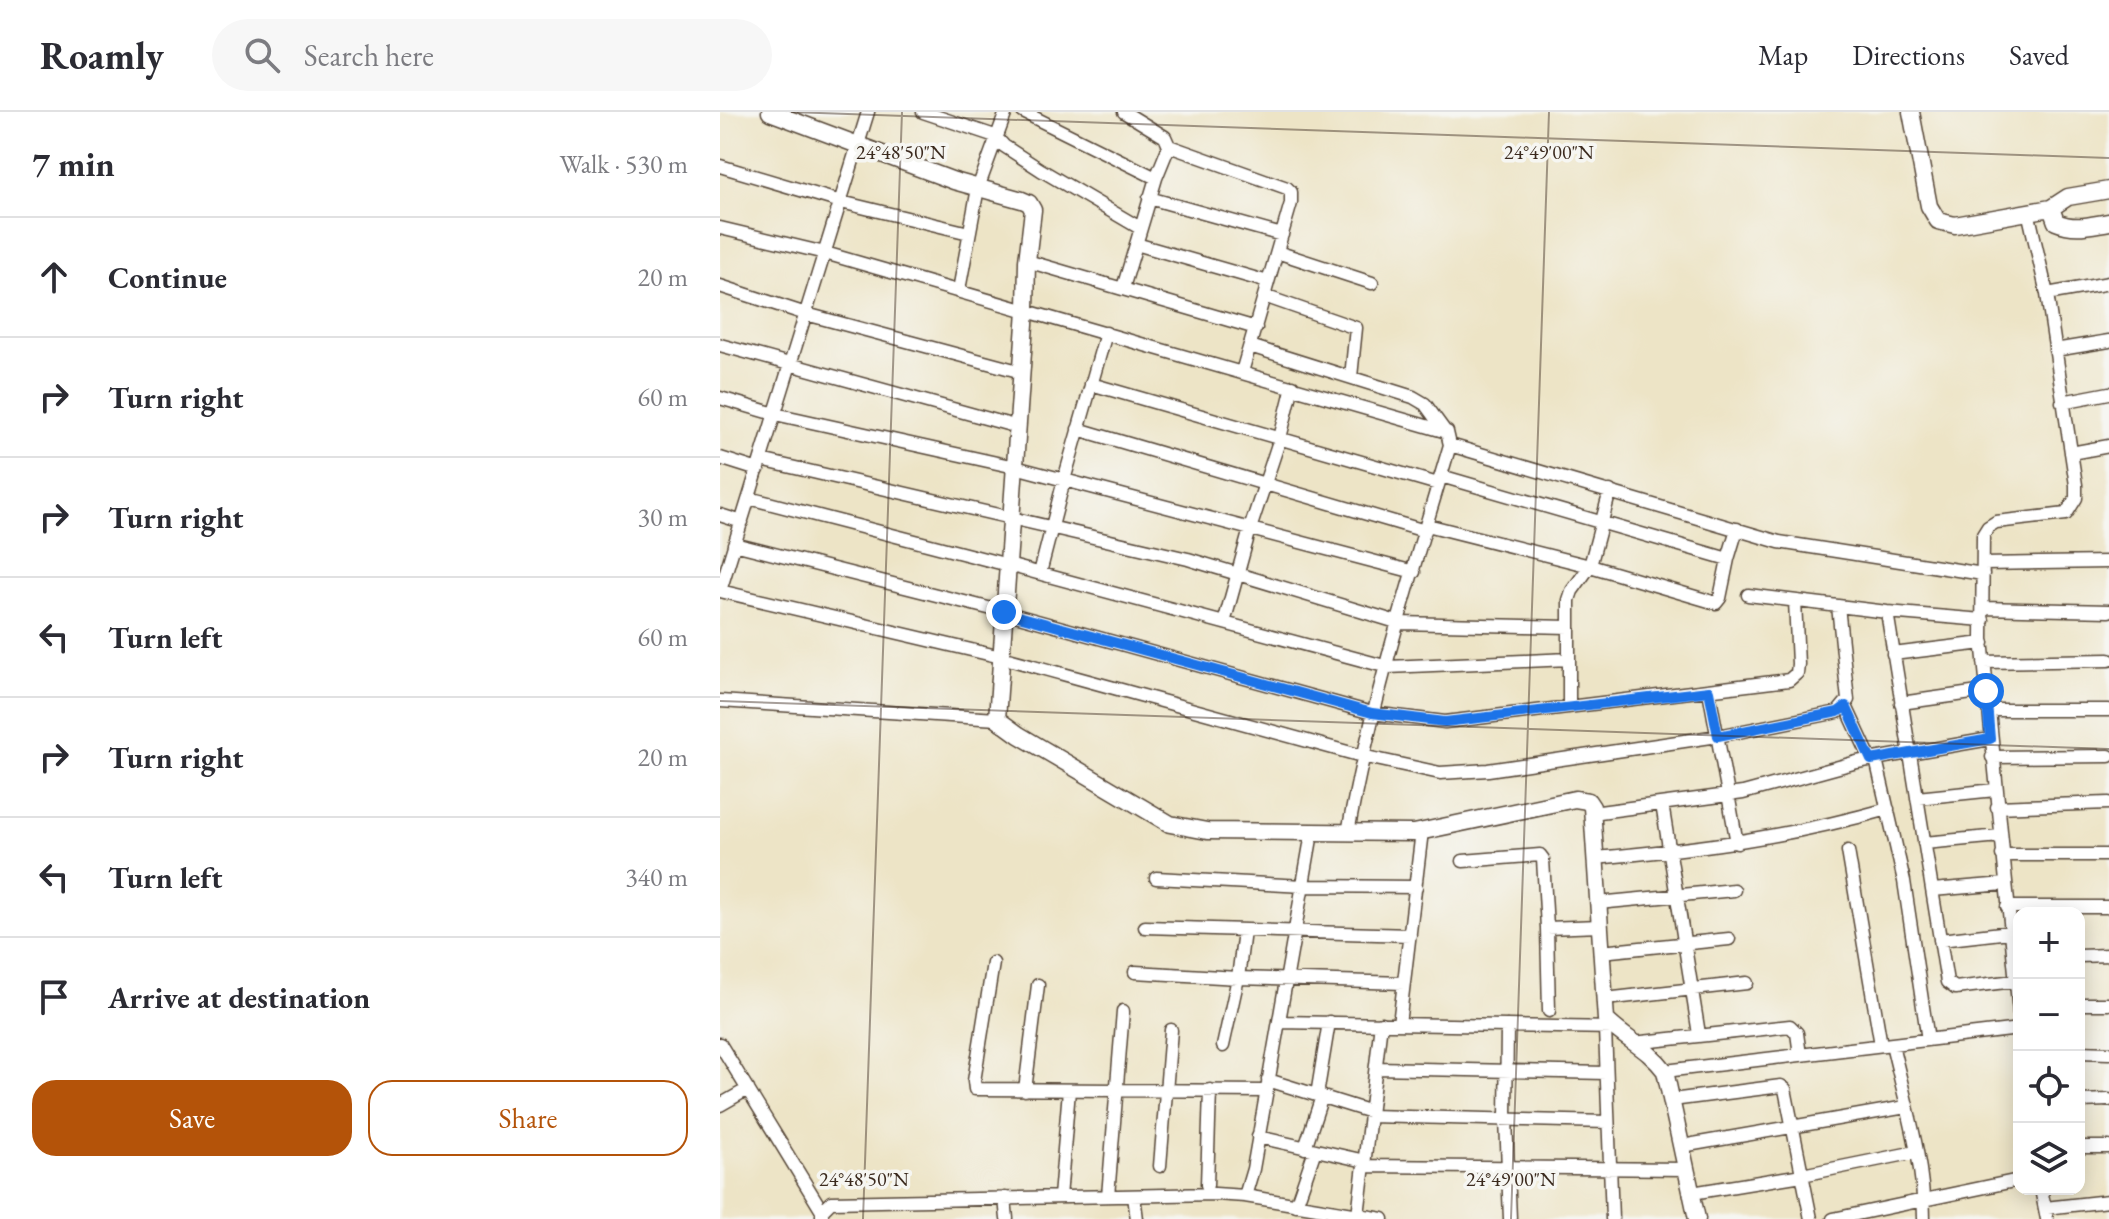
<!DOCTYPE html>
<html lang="en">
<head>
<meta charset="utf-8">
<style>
  body { margin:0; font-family:"EB Garamond",serif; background:#f7f7f7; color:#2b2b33 }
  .controls { position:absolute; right:24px; bottom:24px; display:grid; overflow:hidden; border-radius:16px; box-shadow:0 4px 20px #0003 }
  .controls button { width:72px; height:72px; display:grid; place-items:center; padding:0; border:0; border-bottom:2px solid #e1e1e2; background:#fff; color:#2b2b33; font:40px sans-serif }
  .stop { position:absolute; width:24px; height:24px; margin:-18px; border:6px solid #1a73e8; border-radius:50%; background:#fff }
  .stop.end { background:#1a73e8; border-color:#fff; box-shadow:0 2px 8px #0008 }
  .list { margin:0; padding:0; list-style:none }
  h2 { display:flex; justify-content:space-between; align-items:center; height:104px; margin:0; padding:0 32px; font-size:34px }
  h2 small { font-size:26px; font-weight:400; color:#7c7c81 }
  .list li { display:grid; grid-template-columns:52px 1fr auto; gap:24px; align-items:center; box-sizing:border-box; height:120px; padding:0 32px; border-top:2px solid #e1e1e2 }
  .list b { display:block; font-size:30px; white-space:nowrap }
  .list em { font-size:26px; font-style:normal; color:#7c7c81 }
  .actions { display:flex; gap:16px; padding:24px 32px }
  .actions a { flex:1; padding:18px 0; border:2px solid #b45309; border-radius:24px; text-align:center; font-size:28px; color:#b45309 }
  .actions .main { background:#b45309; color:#fff }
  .icon { flex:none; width:44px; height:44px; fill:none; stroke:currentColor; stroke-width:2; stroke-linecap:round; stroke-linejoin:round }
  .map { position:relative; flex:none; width:1389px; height:1107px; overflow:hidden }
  header { display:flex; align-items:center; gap:48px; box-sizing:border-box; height:112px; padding:0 40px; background:#fff; border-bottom:2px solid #e1e1e2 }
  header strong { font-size:38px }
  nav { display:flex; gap:44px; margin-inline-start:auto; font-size:28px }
  .search { width:560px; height:72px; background:#f7f7f7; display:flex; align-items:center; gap:20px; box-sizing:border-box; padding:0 28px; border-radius:44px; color:#7c7c81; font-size:30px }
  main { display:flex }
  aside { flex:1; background:#fff }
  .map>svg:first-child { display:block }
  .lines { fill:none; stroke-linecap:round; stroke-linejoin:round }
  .minor-casing { stroke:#564637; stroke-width:15 }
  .tertiary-casing { stroke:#564637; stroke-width:19 }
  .minor { stroke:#fff; stroke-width:12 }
  .tertiary { stroke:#fff; stroke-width:16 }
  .route { stroke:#1a73e8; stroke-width:10 }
  .ticks { fill:none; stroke:#3b2a1e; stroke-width:2; stroke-opacity:0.45 }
  .ticks-label { font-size:20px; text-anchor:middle; fill:#3b2a1e; stroke:#f6f6f2; stroke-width:7; stroke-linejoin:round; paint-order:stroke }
</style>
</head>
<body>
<header>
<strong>Roamly</strong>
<div class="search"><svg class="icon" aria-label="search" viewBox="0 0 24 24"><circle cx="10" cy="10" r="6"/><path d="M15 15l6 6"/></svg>Search here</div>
<nav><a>Map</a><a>Directions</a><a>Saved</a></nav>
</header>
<main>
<aside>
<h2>7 min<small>Walk · 530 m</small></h2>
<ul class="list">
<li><svg class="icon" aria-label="ahead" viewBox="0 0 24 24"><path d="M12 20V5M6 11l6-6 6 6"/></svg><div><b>Continue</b></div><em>20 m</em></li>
<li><svg class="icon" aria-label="right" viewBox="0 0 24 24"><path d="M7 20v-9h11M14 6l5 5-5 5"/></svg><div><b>Turn right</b></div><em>60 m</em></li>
<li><svg class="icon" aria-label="right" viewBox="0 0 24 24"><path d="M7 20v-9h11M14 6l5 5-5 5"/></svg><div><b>Turn right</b></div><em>30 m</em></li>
<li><svg class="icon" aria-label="left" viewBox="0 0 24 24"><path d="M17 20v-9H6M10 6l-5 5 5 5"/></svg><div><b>Turn left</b></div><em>60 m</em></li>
<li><svg class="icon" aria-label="right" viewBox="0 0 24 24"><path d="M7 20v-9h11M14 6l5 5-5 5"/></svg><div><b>Turn right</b></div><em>20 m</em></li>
<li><svg class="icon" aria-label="left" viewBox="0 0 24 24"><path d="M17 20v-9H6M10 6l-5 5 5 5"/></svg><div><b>Turn left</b></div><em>340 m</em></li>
<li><svg class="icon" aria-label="arrive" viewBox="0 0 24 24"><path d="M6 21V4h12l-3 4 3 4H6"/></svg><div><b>Arrive at destination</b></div></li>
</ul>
<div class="actions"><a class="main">Save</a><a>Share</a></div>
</aside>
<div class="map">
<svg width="1389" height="1107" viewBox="0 0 1389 1107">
  <rect width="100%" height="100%" fill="#f6f6f2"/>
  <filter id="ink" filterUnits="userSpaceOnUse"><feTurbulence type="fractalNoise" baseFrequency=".0125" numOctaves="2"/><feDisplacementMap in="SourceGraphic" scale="16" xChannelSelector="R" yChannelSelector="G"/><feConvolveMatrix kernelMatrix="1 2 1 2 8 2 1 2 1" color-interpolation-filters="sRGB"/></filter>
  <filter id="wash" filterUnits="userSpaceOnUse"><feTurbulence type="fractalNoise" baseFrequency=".006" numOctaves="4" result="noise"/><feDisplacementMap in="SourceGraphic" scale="32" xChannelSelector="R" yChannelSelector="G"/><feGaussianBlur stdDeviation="1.8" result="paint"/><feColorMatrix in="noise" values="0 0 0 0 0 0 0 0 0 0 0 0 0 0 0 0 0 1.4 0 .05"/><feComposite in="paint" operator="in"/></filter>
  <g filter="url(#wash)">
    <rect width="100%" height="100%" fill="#ede4c6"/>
  </g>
  <g filter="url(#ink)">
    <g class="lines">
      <defs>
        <path id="minor" d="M148,0L0,479L281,545L642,644L720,661L768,658L998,624L1118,600L1128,588L1118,494
          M203,0L275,24L284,34L321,58L420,116
          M303,0L436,66
          M449,34L567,76L571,80V91L522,260
          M0,54L121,90L249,121
          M429,86L562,123
          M0,116L105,141L727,320L730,333C692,461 651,590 628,721
          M416,132L548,170
          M557,140L652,171
          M307,149L536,216
          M0,174L86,202L302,260
          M403,176L436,66L449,34L445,25L404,0
          M239,178L258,76L286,0
          M1327,182L1389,171
          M544,184L636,216L631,265
          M0,233L298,315
          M530,234L693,285L705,292L724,318
          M1335,238L1389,229
          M371,272L718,372
          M0,286L55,302L295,355L694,460
          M1342,290L1389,281
          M358,317L705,419
          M730,333L1059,430L1263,462
          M1351,341L1389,334
          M0,346L38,358
          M41,348L468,447L680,511L849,515
          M721,364L1008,447
          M29,386L288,453L668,555L849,547
          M0,403L22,410
          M707,413L870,454L996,491L1000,486L1008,447L1017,417
          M14,432L284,500L652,601L725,610L1069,568L1077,561L1078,552L1075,489
          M1263,452L1389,450
          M320,461L344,368L386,221
          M1028,483L1167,500L1263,508
          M1263,496L1389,499
          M1167,500L1227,870L1235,876L1295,869
          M504,511L530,417L560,326L573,274
          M1173,542L1263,531
          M1264,550L1389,548
          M989,579L1017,731
          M0,589L277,607
          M1181,591L1266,579
          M1126,594L1151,648
          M849,595V488L852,479L870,454L890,379
          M1268,598H1389
          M1272,645L1389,644
          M1156,647L1184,769L1208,928
          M1197,686L1275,678
          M942,692L979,922
          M1277,695L1389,691
          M872,701L1023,681L1137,650L1270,627
          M1204,731L1280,724
          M1128,739L1161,933
          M1282,743H1389
          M875,746C977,737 1069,725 1168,697
          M743,749L820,743L823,747L827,816L880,814
          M436,766L584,774L696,775
          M1212,778L1285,772
          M878,791L1014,778
          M1287,795H1389
          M425,815L690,823
          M827,816L829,899
          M1220,828L1290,820
          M881,840L1009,827
          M1359,844L1389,843
          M273,851L254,969L255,977L546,979
          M415,860L518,866L684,871
          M885,887L1027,871
          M1359,892H1389
          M1299,901L1262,527L1263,423L1268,415L1276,410L1346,402L1356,386V373L1327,182L1308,99
          M559,910L894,916
          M679,912L702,719
          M787,914L786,1007L790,1107
          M885,916L892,1107
          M913,931L1070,914L1077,921L1080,943
          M0,932L102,1099
          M1172,932C1185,989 1204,1049 1204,1107
          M503,934L518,866L524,819
          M1359,940L1389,941
          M656,956L886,961
          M945,959L1299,917
          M548,968L651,1000
          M305,978L318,873
          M597,983L609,910
          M952,988L1061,974L1065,977L1091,1107
          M1359,989L1389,988
          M0,993L28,977
          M650,1004L888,1010
          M538,1025L645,1049
          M962,1034L1186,995
          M1359,1035H1389
          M585,1036L602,984
          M440,1054L451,918
          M644,1054L967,1057
          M487,1073L490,978
          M1321,1077L1327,1107
          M972,1081L1082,1063L1196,1040
          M388,1084L403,899
          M414,1084L417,1107
          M525,1084L533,1057L592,721
          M340,1085L349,978
          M285,1086L287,1107
          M576,1093L595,1038
          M1325,1096L1389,1089
          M638,1103L661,911
          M102,1107V1099L111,1090L495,1082L525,1084L663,1107
          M1113,1107L1299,1068"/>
        <path id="tertiary" d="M50,0L234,69L302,88L309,91L313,98L307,149L306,198L277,607L299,623L450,712L487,719L694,721L855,687L868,689L872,695L886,908C907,929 927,935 945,959L977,1107
          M1191,0L1209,94L1218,109L1235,113L1331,96L1348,85L1389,78
          M1331,96L1336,110C1355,118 1370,113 1389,110"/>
      </defs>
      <use href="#minor" class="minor-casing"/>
      <use href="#tertiary" class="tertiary-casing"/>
      <use href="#minor" class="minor"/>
      <use href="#tertiary" class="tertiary"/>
    </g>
  </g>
  <g class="lines" filter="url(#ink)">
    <path class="route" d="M284,500L652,601L725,610L989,579L998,624L1118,600L1126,594L1151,648L1270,627L1266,579"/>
  </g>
  <path class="ticks" d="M71,0L1389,46M0,589L1389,637M143,1107L182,0M791,1107L829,0"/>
  <g class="ticks-label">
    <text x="181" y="47">24°48'50"N</text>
    <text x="829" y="47">24°49'00"N</text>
    <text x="144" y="1074">24°48'50"N</text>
    <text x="791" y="1074">24°49'00"N</text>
  </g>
</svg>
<div class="controls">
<button>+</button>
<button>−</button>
<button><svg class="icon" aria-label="locate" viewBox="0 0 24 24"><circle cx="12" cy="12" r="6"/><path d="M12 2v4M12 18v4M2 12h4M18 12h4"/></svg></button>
<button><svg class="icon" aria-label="layers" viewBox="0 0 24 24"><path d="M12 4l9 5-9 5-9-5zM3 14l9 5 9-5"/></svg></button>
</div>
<div class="stop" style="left:1266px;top:579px"></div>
<div class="stop end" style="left:284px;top:500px"></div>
</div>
</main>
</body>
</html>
